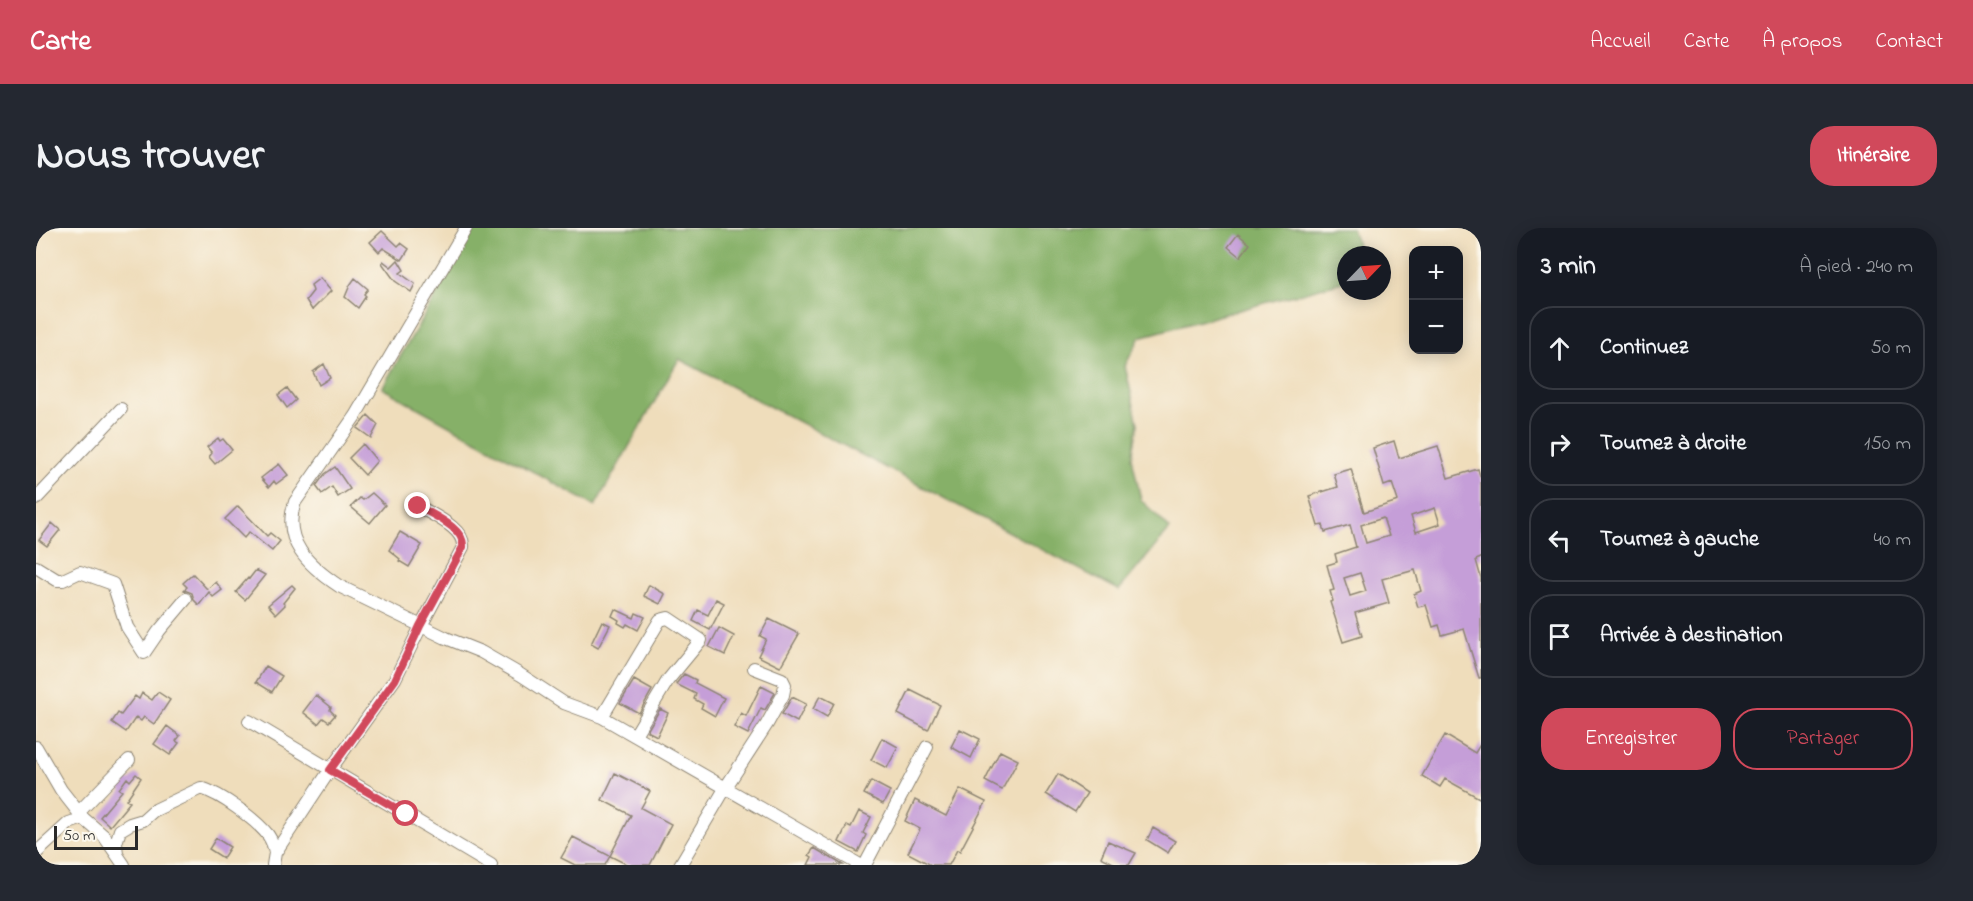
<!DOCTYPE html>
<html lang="fr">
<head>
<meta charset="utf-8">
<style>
  body { margin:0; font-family:"Indie Flower",sans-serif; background:#242831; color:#f1f3f6 }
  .controls { position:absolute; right:18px; top:18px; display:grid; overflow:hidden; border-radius:12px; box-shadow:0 3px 15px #0003 }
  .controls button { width:54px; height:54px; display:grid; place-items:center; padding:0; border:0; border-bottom:2px solid #363941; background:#171b24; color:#f1f3f6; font:30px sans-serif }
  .compass { position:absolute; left:1301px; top:18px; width:54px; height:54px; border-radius:50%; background:#171b24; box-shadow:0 3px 15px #0003; rotate:65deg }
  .scale { position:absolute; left:18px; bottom:15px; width:84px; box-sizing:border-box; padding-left:6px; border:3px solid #2b2b2b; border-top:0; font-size:16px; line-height:21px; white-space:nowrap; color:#2b2b2b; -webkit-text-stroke:4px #fbf7ec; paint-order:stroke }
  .stop { position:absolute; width:18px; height:18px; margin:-14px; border:4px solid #d1495b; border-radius:50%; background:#fff }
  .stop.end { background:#d1495b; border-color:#fff; box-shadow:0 2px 6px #0008 }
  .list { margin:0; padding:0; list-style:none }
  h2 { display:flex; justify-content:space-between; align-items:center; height:78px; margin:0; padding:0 24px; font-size:26px }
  h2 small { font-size:20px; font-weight:400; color:#9ea1a6 }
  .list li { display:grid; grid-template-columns:39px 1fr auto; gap:18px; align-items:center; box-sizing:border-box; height:84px; margin:0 12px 12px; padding:0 12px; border:2px solid #363941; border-radius:24px }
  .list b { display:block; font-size:22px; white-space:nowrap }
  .list em { font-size:20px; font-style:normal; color:#9ea1a6 }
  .actions { display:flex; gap:12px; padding:18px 24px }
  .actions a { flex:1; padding:14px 0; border:2px solid #d1495b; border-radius:24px; text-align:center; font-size:21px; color:#d1495b }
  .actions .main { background:#d1495b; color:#fff }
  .icon { flex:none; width:33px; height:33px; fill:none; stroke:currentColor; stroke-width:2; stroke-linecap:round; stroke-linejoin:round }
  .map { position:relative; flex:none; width:1445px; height:637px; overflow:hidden; border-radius:24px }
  header { display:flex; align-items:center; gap:36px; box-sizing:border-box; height:84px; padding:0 30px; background:#d1495b; color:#fff }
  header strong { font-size:28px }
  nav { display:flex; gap:33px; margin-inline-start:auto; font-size:21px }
  .intro { display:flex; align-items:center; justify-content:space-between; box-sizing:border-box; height:144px; padding:0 36px }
  h1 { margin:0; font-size:42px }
  .button { padding:15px 27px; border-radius:24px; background:#d1495b; color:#fff; font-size:21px; font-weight:700 }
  main { display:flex; gap:36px; padding:0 36px }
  aside { flex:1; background:#171b24; border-radius:24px; box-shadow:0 3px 15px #0003 }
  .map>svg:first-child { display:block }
  .forest { fill:#86b067; stroke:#586e49; stroke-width:1.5 }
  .building { fill:#c59ed8; fill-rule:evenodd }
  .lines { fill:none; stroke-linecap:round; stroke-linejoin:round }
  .street-casing { stroke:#8d8473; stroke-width:14 }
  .street { stroke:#fff; stroke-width:12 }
  .route { stroke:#d1495b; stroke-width:8 }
</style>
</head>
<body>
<header>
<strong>Carte</strong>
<nav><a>Accueil</a><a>Carte</a><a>À propos</a><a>Contact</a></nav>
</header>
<div class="intro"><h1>Nous trouver</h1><a class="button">Itinéraire</a></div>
<main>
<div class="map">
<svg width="1445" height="637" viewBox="0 0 1445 637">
  <rect width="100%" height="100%" fill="#fbf7ec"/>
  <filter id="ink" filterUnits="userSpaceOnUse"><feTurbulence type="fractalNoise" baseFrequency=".0167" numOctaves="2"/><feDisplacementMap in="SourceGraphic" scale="12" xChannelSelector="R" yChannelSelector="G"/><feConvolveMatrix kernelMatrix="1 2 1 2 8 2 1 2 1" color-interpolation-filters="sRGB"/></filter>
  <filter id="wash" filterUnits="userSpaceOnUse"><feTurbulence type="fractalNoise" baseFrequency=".008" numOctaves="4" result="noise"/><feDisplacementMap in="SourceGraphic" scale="24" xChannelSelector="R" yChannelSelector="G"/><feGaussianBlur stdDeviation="1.35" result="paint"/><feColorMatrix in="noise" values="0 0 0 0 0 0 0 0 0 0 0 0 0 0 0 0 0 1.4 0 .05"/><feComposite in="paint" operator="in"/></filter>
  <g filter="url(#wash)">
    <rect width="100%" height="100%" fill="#efddbb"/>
    <path class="forest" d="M439,0H1316L1324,27H1310V53L1104,109L1089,138L1102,196L1096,230L1105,272L1134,301L1083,362L643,131L559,278L346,160Z"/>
    <g id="blocks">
      <path class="building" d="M346,3L362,18L365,15L373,21L366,32L347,20L343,24L334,14Z
        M1202,6L1214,16L1204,29L1192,19Z
        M362,32L368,42L364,45L379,56L375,64L359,53L346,35L347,33L355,39Z
        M284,50L295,63L276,82L270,72L277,63L275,57Z
        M319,50L332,61L328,66L330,68L322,80L309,69L314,57Z
        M288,136L294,150L283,157L277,144Z
        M251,160L260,172L251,180L242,167Z
        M332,187L342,197L335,210L321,200Z
        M182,210L184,213L187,211L196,222L179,236L173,229L176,225L171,219Z
        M1358,213L1363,230L1402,218L1412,250L1442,241L1445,251V330L1440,332L1445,350V450H1443L1428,401L1406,407L1403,397L1397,399L1390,377L1382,379L1378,366L1385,363L1379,342L1346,351L1353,375L1319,385L1326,408L1307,414L1294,374L1297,373L1294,363L1298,362L1291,337L1301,334L1299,326L1320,319L1314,297L1289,304L1287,297L1282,298L1273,268L1302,259L1298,246L1315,241L1328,284L1362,273L1356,255L1348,258L1337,220ZM1399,280L1404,296L1380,304L1375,288ZM1347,290L1353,308L1330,315L1325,297ZM1324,345L1330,363L1314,368L1308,350Z
        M327,216L341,233L329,247L313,230Z
        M243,236L252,247L240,256L238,253L233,259L225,250Z
        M299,239L314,261L302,269L296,259L286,266L280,258L289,246Z
        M336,265L349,277L334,295L315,279L324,270L327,272Z
        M202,278L231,308L234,305L244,313L236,323L213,304L208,310L189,291Z
        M16,295L24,302L11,318L3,312Z
        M364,304L386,317L373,339L363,333L364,331L353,322Z
        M220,342L229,347L209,372L200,364L212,350L213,351Z
        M157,346L171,361L180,354L186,362L177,369L173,364L163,377L158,372L156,365L148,362L151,359L147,355Z
        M256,357L259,360L247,375L249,377L240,386L232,377Z
        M613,357L629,366L624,376L608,368Z
        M680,371L688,375L674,402L657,393L662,382L672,387Z
        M579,381L598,390L600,385L609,389L602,402L591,396L589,399L582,395L583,392L576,388Z
        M733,391L763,406L744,439L722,428L730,411L724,408Z
        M566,393L574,397L562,420L555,416Z
        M683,400L698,408L689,427L673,419Z
        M230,438L246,448L236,464L220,454Z
        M648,446L660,452L659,455L688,470L679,488L665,480L667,476L658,471L660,466L640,456Z
        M598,452L616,462L603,485L584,475Z
        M725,458L739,465L729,482L725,480L712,506L698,499L705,485L710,488Z
        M874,462L904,477L892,502L862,486Z
        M122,464L134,472L118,496L108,489L105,493L100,489L90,504L76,494L82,485L85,487L99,468L103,471L106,465L116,472Z
        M280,467L295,479L294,482L299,487L293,494L287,490L282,496L267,484Z
        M784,468L798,475L791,489L777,481Z
        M756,469L770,476L761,494L746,486Z
        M624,481L632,485L621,508L611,503Z
        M131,498L144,508L140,513L143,515L134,527L118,516Z
        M924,501L944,511L935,530L915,519Z
        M1409,507L1439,525L1445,515V571L1409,551L1404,559L1386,548Z
        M846,510L862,519L851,540L835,532Z
        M964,523L982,532L966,562L949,553Z
        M579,545L614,563L605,580L635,596L614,637H592L574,628L595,587L566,572Z
        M100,546L105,550L90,572L94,574L74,598L64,589L86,563L83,561L91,550L94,553Z
        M1022,546L1051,565L1039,584L1010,566Z
        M835,553L854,563L847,576L828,566Z
        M924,561L950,574L924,623L921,622L913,637H895L872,625L884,601L869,593L879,572L910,588Z
        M823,583L835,589L827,605L830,607L822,624L803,614L811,597L815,599Z
        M1117,600L1139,613L1132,625L1111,612Z
        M537,609L574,628L569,637H539L525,630Z
        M180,610L194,619L187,630L173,621Z
        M1072,613L1100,625L1093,637H1081L1065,629Z
        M778,620L807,637H772L776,629L773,627Z"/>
    </g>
  </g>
  <g filter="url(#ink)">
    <use href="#blocks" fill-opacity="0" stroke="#8d8473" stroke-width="1.5"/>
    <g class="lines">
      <defs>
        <path id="street" d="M430,0L319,188L259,274C245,313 273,338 303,358L410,410L445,424L485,447L528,475L566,489L824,637
          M0,271L85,181
          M0,339L21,352H27L44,344L77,356L91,399L108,425L123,403L150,371
          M566,489L624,392L632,390L665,412L632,452L599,507
          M213,493L455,637
          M0,519L25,562L47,590L68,608L88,637
          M43,584L93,532
          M0,625L33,595L47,590
          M81,627L80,615L84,602L94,596L107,592L117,583L165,560C185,566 219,591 232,607C236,613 238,618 239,625
          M237,637L239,625L294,542L359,451L385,398L427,319C429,300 396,287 382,278
          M644,637L690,559L731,496L747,467L749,457L746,451L718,440
          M829,637L891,519"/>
      </defs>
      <use href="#street" class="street-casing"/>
      <use href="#street" class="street"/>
    </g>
  </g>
  <g class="lines" filter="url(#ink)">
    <path class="route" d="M370,586L294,542L359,452L384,398L427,319C429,300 396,287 382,278"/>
  </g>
</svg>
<div class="controls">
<button>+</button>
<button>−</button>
</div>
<svg class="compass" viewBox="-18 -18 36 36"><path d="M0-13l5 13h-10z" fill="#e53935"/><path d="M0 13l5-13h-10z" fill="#9ea1a6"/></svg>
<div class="scale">50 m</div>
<div class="stop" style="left:370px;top:586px"></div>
<div class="stop end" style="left:382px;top:278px"></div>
</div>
<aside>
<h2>3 min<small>À pied · 240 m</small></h2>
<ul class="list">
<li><svg class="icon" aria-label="ahead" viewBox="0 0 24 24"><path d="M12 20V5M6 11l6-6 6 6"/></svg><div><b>Continuez</b></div><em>50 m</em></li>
<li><svg class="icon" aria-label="right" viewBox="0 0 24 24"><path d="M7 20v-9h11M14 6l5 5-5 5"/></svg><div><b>Tournez à droite</b></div><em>150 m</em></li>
<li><svg class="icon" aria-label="left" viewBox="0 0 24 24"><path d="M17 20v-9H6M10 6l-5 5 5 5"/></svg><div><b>Tournez à gauche</b></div><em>40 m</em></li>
<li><svg class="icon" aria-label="arrive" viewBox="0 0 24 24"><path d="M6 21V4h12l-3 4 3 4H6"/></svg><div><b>Arrivée à destination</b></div></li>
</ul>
<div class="actions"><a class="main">Enregistrer</a><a>Partager</a></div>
</aside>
</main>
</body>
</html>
